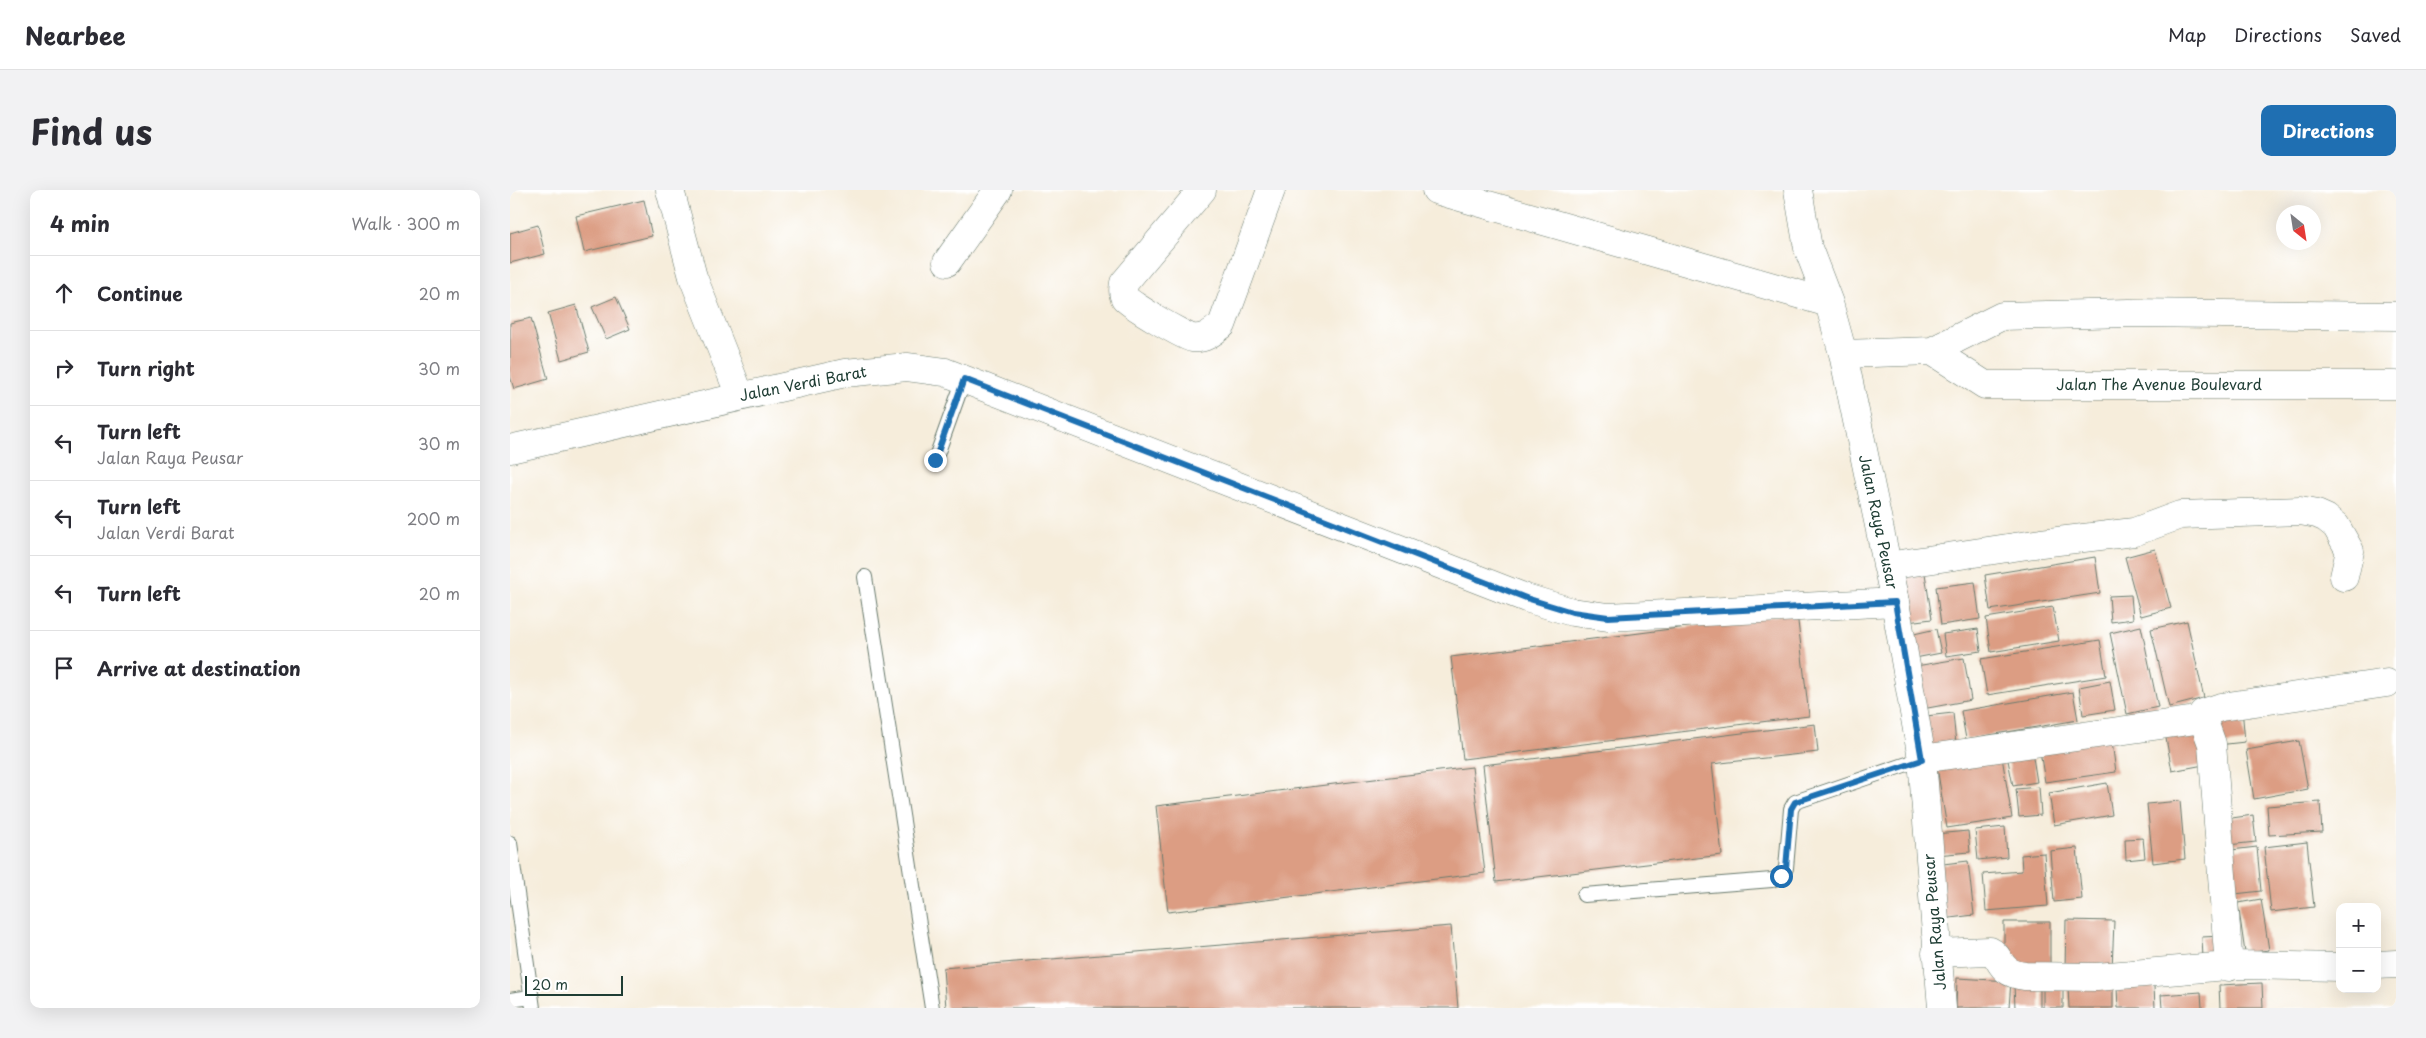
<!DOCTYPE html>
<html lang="en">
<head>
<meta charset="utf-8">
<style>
  body { margin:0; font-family:"Playpen Sans",sans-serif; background:#f2f2f3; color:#2b2b33 }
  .controls { position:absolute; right:15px; bottom:15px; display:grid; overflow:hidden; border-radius:10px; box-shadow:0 5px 20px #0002 }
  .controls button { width:45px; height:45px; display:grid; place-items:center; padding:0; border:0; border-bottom:1px solid #e1e1e2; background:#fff; color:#2b2b33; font:25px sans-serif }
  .compass { position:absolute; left:1766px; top:15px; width:45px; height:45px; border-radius:50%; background:#fff; box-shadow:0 5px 20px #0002; rotate:150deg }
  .scale { position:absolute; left:15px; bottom:12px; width:98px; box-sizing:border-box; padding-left:5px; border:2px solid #1f3d34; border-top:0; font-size:14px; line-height:18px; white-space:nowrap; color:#1f3d34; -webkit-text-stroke:4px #fff; paint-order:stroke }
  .stop { position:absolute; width:15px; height:15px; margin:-11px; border:4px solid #1f6fb2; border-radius:50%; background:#fff }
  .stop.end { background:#1f6fb2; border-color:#fff; box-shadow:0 1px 5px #0008 }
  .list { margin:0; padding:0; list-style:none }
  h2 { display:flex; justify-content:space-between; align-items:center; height:65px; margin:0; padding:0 20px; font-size:21px }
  h2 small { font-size:16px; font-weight:400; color:#7c7c81 }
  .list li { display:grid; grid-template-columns:32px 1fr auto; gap:15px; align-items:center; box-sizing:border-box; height:75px; padding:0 20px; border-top:1px solid #e1e1e2 }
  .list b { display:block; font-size:19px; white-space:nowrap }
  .list p { margin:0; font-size:16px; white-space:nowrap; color:#7c7c81 }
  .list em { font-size:16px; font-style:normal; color:#7c7c81 }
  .icon { flex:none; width:28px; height:28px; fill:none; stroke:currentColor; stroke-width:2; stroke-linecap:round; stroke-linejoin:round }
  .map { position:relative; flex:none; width:1886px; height:818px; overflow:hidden; border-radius:10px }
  header { display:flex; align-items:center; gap:30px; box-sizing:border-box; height:70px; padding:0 25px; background:#fff; border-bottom:1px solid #e1e1e2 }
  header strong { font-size:24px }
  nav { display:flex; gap:28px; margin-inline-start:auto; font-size:18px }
  .intro { display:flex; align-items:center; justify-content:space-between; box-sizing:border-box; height:120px; padding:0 30px }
  h1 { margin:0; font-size:35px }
  .button { padding:12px 22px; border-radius:10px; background:#1f6fb2; color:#fff; font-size:18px; font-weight:700 }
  main { display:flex; gap:30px; padding:0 30px }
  aside { flex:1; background:#fff; border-radius:10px; box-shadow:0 5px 20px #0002 }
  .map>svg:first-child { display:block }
  .building { fill:#dc9d83 }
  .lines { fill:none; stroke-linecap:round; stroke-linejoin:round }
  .service-casing { stroke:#6a7b6e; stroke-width:16 }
  .minor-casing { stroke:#6a7b6e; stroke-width:29 }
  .service { stroke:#fff; stroke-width:14 }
  .minor { stroke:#fff; stroke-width:28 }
  .route { stroke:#1f6fb2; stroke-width:6 }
  .labels { text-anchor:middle; stroke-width:5; stroke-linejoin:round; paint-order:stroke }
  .street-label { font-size:15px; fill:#1f3d34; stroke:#fff }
</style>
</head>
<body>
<header>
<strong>Nearbee</strong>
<nav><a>Map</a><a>Directions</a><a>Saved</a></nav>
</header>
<div class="intro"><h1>Find us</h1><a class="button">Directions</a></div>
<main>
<aside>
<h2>4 min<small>Walk · 300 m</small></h2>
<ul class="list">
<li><svg class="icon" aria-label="ahead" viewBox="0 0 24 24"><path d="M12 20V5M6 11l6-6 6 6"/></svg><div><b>Continue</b></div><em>20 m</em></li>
<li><svg class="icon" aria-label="right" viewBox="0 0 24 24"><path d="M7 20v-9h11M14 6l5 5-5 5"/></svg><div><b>Turn right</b></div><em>30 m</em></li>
<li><svg class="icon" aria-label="left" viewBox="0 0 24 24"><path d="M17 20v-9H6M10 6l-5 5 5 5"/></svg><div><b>Turn left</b><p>Jalan Raya Peusar</p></div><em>30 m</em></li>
<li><svg class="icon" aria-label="left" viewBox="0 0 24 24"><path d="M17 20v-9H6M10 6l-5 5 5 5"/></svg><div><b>Turn left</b><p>Jalan Verdi Barat</p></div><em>200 m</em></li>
<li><svg class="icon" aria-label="left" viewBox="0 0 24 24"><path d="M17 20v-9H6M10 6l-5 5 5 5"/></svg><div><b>Turn left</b></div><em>20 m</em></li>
<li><svg class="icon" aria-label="arrive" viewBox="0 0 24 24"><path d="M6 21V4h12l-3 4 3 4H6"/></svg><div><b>Arrive at destination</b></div></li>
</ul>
</aside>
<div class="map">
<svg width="1886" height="818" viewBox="0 0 1886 818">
  <rect width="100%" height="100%" fill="#fff"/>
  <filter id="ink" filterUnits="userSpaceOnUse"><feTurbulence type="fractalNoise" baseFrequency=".02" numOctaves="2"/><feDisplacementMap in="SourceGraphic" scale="10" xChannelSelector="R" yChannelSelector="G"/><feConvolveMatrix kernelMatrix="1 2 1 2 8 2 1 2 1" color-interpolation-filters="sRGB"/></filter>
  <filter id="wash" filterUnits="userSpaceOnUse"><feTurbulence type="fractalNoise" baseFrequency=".0096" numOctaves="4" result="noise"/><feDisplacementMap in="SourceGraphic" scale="20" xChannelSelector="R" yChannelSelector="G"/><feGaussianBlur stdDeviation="1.12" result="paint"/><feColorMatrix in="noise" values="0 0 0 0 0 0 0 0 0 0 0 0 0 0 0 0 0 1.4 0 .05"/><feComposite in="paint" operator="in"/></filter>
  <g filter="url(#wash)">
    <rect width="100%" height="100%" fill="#f6eddb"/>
    <g id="blocks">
      <path class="building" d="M134,10L142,46L74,62L66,26Z
        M28,35L35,64L0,73V43Z
        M106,107L120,139L96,149L82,117Z
        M66,115L79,162L51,170L38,123Z
        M21,128L38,189L4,199L0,186V133Z
        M1645,359L1661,418L1631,426L1615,367Z
        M1585,367L1590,403L1480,420L1475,385Z
        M1414,377L1422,429L1397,432L1390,381Z
        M1465,392L1470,429L1431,435L1426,397Z
        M1621,405L1623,429L1601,432L1599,406Z
        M1543,417L1549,451L1481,462L1476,428Z
        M1287,423L1299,526L953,569L941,467Z
        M1677,431L1694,508L1659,517L1641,439Z
        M1631,436L1648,517L1617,524L1600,443Z
        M1426,439L1431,463L1400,469L1395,446Z
        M1468,439L1471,461L1436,466L1433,444Z
        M1590,450L1596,486L1477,505L1471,469Z
        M1454,468L1461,510L1407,520L1400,477Z
        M1600,491L1605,520L1573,525L1569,497Z
        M1563,502L1568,530L1456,549L1451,521Z
        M1732,518L1735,552L1708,555L1705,521Z
        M1443,523L1446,554L1410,557L1407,527Z
        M1305,534L1308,562L1202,574L1212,665L986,692L973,575Z
        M1692,536L1699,574L1662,581L1655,543Z
        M1601,544L1606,582L1535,592L1529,555Z
        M1789,551L1798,599L1744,609L1736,560Z
        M1521,555L1527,592L1503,596L1496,560Z
        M1491,561L1502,628L1437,638L1426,571Z
        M962,577L975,683L658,722L646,616Z
        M1597,593L1602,625L1544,635L1539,603Z
        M1529,597L1531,625L1509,627L1506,599Z
        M1670,611L1675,669L1643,673L1637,614Z
        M1810,612L1812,642L1759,645L1757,616Z
        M1743,625L1746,652L1718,655L1715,629Z
        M1495,637L1497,667L1468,670L1465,640Z
        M1458,641L1460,662L1426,665L1425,644Z
        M1633,648L1635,668L1616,670L1615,649Z
        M1797,652L1804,717L1761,722L1754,657Z
        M1747,657L1751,701L1725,704L1721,660Z
        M1567,658L1572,709L1544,712L1540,661Z
        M1534,663L1538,716L1476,721L1473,684L1512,681L1511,665Z
        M1458,671L1464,725L1432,729L1425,675Z
        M1751,709L1759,760L1735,763L1728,713Z
        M1556,730L1604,731L1602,780L1555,779Z
        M1494,732H1540V778H1494Z
        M941,736L948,818H436L433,778Z
        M1711,746L1712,768L1693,769L1692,747Z
        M1447,788L1501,791L1499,818H1446Z
        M1752,793L1753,818H1710L1709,795Z
        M1504,794H1530V818H1505Z
        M1533,794H1553V818H1533Z
        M1603,795V818H1559L1558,796Z
        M1644,796L1645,818H1608L1607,798Z
        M1691,802L1692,818H1652L1651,805Z"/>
    </g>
  </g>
  <g filter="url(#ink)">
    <use href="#blocks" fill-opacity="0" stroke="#6a7b6e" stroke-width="1"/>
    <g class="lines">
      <defs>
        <path id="service" d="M425,270L454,189
          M355,387L422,818
          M0,653L23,818
          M1074,705L1262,690L1271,686L1276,678L1281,619L1285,612L1412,569
          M0,810L21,807"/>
        <path id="minor" d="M160,0L183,87L230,206
          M692,0L614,93C613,98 612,104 615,108C619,114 675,147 682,148C694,150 703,142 712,135L761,0
          M926,0L1319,113
          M1288,0L1298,58L1319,113L1333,164L1385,412L1412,569L1432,818
          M437,72L488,0
          M1422,161L1475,195H1886
          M1333,164L1422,161L1492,126L1619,123L1886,126
          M0,259L335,183L397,177L435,182L1016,408L1062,422L1098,427L1385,412
          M1377,376L1531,353L1624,342L1670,325L1790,321L1807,324L1816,328L1826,336L1840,361L1834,387
          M1693,529V523L1711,517L1877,493
          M1412,569L1693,529L1702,554L1719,777
          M1426,763L1480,761C1493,767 1487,783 1515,786L1587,787L1729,775L1830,777
          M1867,775L1886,774"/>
      </defs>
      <use href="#service" class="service-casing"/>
      <use href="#minor" class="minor-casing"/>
      <use href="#service" class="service"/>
      <use href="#minor" class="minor"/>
    </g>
  </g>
  <g class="lines" filter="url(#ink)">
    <path class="route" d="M425,270L454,189L1016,408L1062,422L1098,427L1385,412L1412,570L1285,612L1281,619L1276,678L1271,686"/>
  </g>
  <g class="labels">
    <g class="street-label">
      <text transform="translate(293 194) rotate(-11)" y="5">Jalan Verdi Barat</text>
      <text x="1649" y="200">Jalan The Avenue Boulevard</text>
      <text transform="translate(1368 332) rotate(78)" y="5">Jalan Raya Peusar</text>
      <text transform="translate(1425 732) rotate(-95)" y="5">Jalan Raya Peusar</text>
    </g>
  </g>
</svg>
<div class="controls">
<button>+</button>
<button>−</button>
</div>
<svg class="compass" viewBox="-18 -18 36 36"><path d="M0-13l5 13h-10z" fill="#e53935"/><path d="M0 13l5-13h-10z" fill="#7c7c81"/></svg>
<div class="scale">20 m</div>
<div class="stop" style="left:1271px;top:686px"></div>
<div class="stop end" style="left:425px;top:270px"></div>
</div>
</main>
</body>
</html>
